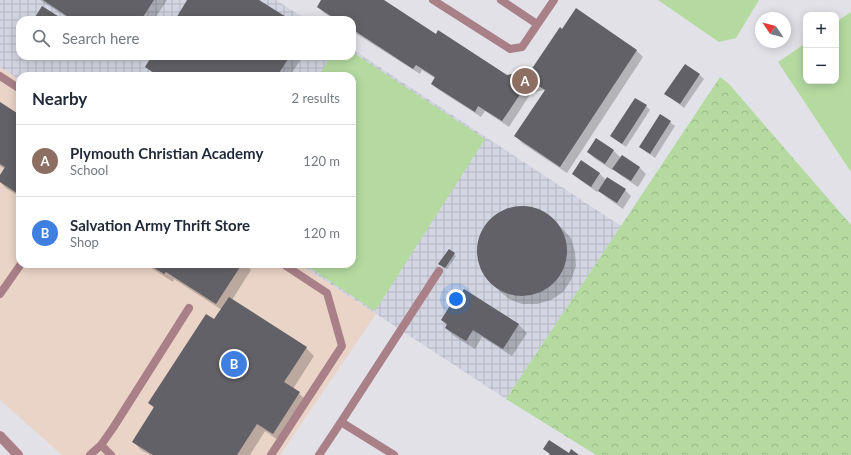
<!DOCTYPE html>
<html lang="en">
<head>
<meta charset="utf-8">
<style>
  body { margin:0; font-family:Lato,sans-serif; background:#f6f6f7; color:#1f2937 }
  .controls { position:absolute; right:12px; top:12px; display:grid; overflow:hidden; border-radius:8px; box-shadow:0 2px 10px #0003 }
  .controls button { width:36px; height:36px; display:grid; place-items:center; padding:0; border:0; border-bottom:1px solid #e0e1e3; background:#fff; color:#1f2937; font:20px sans-serif }
  .compass { position:absolute; left:755px; top:12px; width:36px; height:36px; border-radius:50%; background:#fff; box-shadow:0 2px 10px #0003; rotate:305deg }
  .you { position:absolute; left:456px; top:299px; width:14px; height:14px; margin:-10px; border:3px solid #fff; border-radius:50%; background:#1a73e8; box-shadow:0 0 0 6px #1a73e833 }
  .badge { display:grid; place-items:center; width:26px; height:26px; border-radius:50%; background:#0f766e; color:#fff; font-size:13px; font-weight:700 }
  .pin { position:absolute; translate:-50% -50%; border:2px solid #fff; box-shadow:0 1px 4px #0006 }
  .list { margin:0; padding:0; list-style:none }
  h2 { display:flex; justify-content:space-between; align-items:center; height:52px; margin:0; padding:0 16px; font-size:17px }
  h2 small { font-size:13px; font-weight:400; color:#747a83 }
  .list li { display:grid; grid-template-columns:26px 1fr auto; gap:12px; align-items:center; box-sizing:border-box; height:72px; padding:0 16px; border-top:1px solid #e0e1e3 }
  .list b { display:block; font-size:15px; white-space:nowrap }
  .list p { margin:0; font-size:13px; white-space:nowrap; color:#747a83 }
  .list em { font-size:13px; font-style:normal; color:#747a83 }
  .icon { flex:none; width:22px; height:22px; fill:none; stroke:currentColor; stroke-width:2; stroke-linecap:round; stroke-linejoin:round }
  .map { position:relative; flex:none; width:851px; height:455px; overflow:hidden }
  .search { position:absolute; background:#fff; box-shadow:0 2px 10px #0003; left:16px; top:16px; width:340px; height:44px; display:flex; align-items:center; gap:10px; box-sizing:border-box; padding:0 14px; border-radius:12px; color:#747a83; font-size:15px }
  .panel { position:absolute; background:#fff; box-shadow:0 2px 10px #0003; left:16px; top:72px; width:340px; height:196px; border-radius:12px }
  .map>svg:first-child { display:block }
  .commercial { fill:#ead3c7 }
  .industrial { fill:url(#industrial-grid) }
  .green { fill:#b4daa0 }
  .forest { fill:url(#forest-crowns) }
  .shadow { fill:#0003 }
  .building { fill:#616167 }
  .lines { fill:none; stroke-linecap:round; stroke-linejoin:round }
  .service { stroke:#a98088; stroke-width:8 }
  .tertiary { stroke:#a98088; stroke-width:10 }
</style>
</head>
<body>
<div class="map">
<svg width="851" height="455" viewBox="0 0 851 455">
  <defs>
    <pattern id="industrial-grid" width="8" height="8" patternUnits="userSpaceOnUse"><rect width="8" height="8" fill="#d3d5e2"/><path d="M0 4h8M4 0v8" fill="none" stroke="#b4b6c1"/></pattern>
    <pattern id="forest-crowns" width="20" height="18" patternUnits="userSpaceOnUse"><rect width="20" height="18" fill="#b4daa0"/><path d="M2 6a3 3 0 1 1 6 0M12 15a3 3 0 1 1 6 0" fill="none" stroke="#9aba89"/></pattern>
  </defs>
  <rect width="100%" height="100%" fill="#e1e1e7"/>
  <path class="commercial" d="M0,67L20,80V264H300L376,314L280,455H62L0,400Z"/>
  <path class="industrial" d="M0,0H276L307,20H20V56H352V49L621,226L506,399L300,264H352V76H20V80L0,67Z"/>
  <path class="green" d="M658,0H759L736,38L719,42Z
    M851,12V172L778,62L806,43V81H836V22Z
    M352,52L485,139L375,311L304,264H352V76H318L331,56H352Z"/>
  <path class="forest" d="M720,77L729,84L851,225V455H596L506,399Z"/>
  <path class="shadow" d="M40,0H167L154,20H71Z
    M322,0H382L436,35L507,76L636,50L643,57L567,173L522,143L516,136L545,91L544,90L531,93L509,127L485,111L481,117L439,90L432,84L436,79L422,70L420,74L352,31V20H335L324,13L318,7Z
    M153,56H303L290,76H156L146,67Z
    M700,75L704,79L684,108L666,94Z
    M0,103L20,116V197L6,188L0,182V177L5,169L0,166Z
    M646,106L650,110L626,147L611,136Z
    M660,115L675,126L655,158L640,147Z
    M596,139L614,151L621,158L622,157L640,168L646,174L638,187L620,175L613,168L612,170L594,158L588,152Z
    M599,173L606,180L608,179L625,190L631,196L623,209L606,197L599,190L597,192L580,180L573,174Z
    M525,206L540,209L552,218L571,238L575,252L576,266L571,280L563,292L551,300L537,304H522L509,299L497,289L489,280L481,268L478,253L479,238L486,225L497,214L510,208Z
    M449,250L456,256L447,269L441,265Z
    M145,264H245L251,270L232,300L306,348L314,356L293,389L308,401L281,442L265,431L250,455H150L141,450L133,441L155,409L149,403L215,321L222,310L174,279L173,282Z
    M454,307L519,325L527,333L512,356L482,337L475,349L454,336L446,328L448,326L442,320Z"/>
  <path class="building" d="M43,0H154L141,20H73Z
    M187,0H259L291,20H175Z
    M321,0H384L436,34L438,30L507,75L531,70L560,27L562,29L576,8L637,50L560,167L514,136L545,90L537,85L525,87L502,121L478,106L475,112L431,84L435,77L416,65L413,69L352,29V20H337L317,7Z
    M42,6L64,20H35L34,19Z
    M152,56H290L277,76H159L145,67Z
    M685,64L700,74L680,104L664,94Z
    M635,98L647,105L622,144L610,136Z
    M0,102L20,115V195L0,182V175L5,167L0,164Z
    M660,114L671,121L650,154L639,147Z
    M596,138L614,150L605,164L587,152Z
    M622,155L640,167L631,181L612,169Z
    M581,160L600,173L591,187L572,174Z
    M607,177L626,189L617,203L598,191Z
    M477 251a45 45 0 1 1 90 0a45 45 0 1 1-90 0Z
    M449,249L455,253L445,268L438,264Z
    M148,264H242L216,304L166,272L164,274Z
    M464,289L519,324L503,349L473,330L466,341L445,328L447,324L441,320L451,304L453,305Z
    M229,297L307,347L284,382L300,392L273,434L257,424L237,455H153L132,442L154,407L148,403L206,314L214,319Z
    M549,440L569,453L571,449L579,455H549L550,454L543,449Z"/>
  <g class="lines">
    <path class="service" d="M433,0L510,49L522,47L554,0
      M501,0L537,24
      M0,76L20,89
      M0,294L21,264
      M341,422L439,271
      M101,445L111,455
      M90,455L101,445L113,428L189,308
      M271,455L342,346L327,293L283,264
      M319,455L341,422L394,455"/>
    <path class="tertiary" d="M0,436L18,455"/>
  </g>
</svg>
<div class="controls">
<button>+</button>
<button>−</button>
</div>
<svg class="compass" viewBox="-18 -18 36 36"><path d="M0-13l5 13h-10z" fill="#e53935"/><path d="M0 13l5-13h-10z" fill="#747a83"/></svg>
<div class="you"></div>
<div class="pin badge" style="left:525px;top:81px;background:#8d6e63">A</div>
<div class="pin badge" style="left:234px;top:364px;background:#3f7fe0">B</div>
<div class="search"><svg class="icon" aria-label="search" viewBox="0 0 24 24"><circle cx="10" cy="10" r="6"/><path d="M15 15l6 6"/></svg>Search here</div>
<section class="panel">
<h2>Nearby<small>2 results</small></h2>
<ul class="list">
<li><span class="badge" style="background:#8d6e63">A</span><div><b>Plymouth Christian Academy</b><p>School</p></div><em>120 m</em></li>
<li><span class="badge" style="background:#3f7fe0">B</span><div><b>Salvation Army Thrift Store</b><p>Shop</p></div><em>120 m</em></li>
</ul>
</section>
</div>
</body>
</html>
